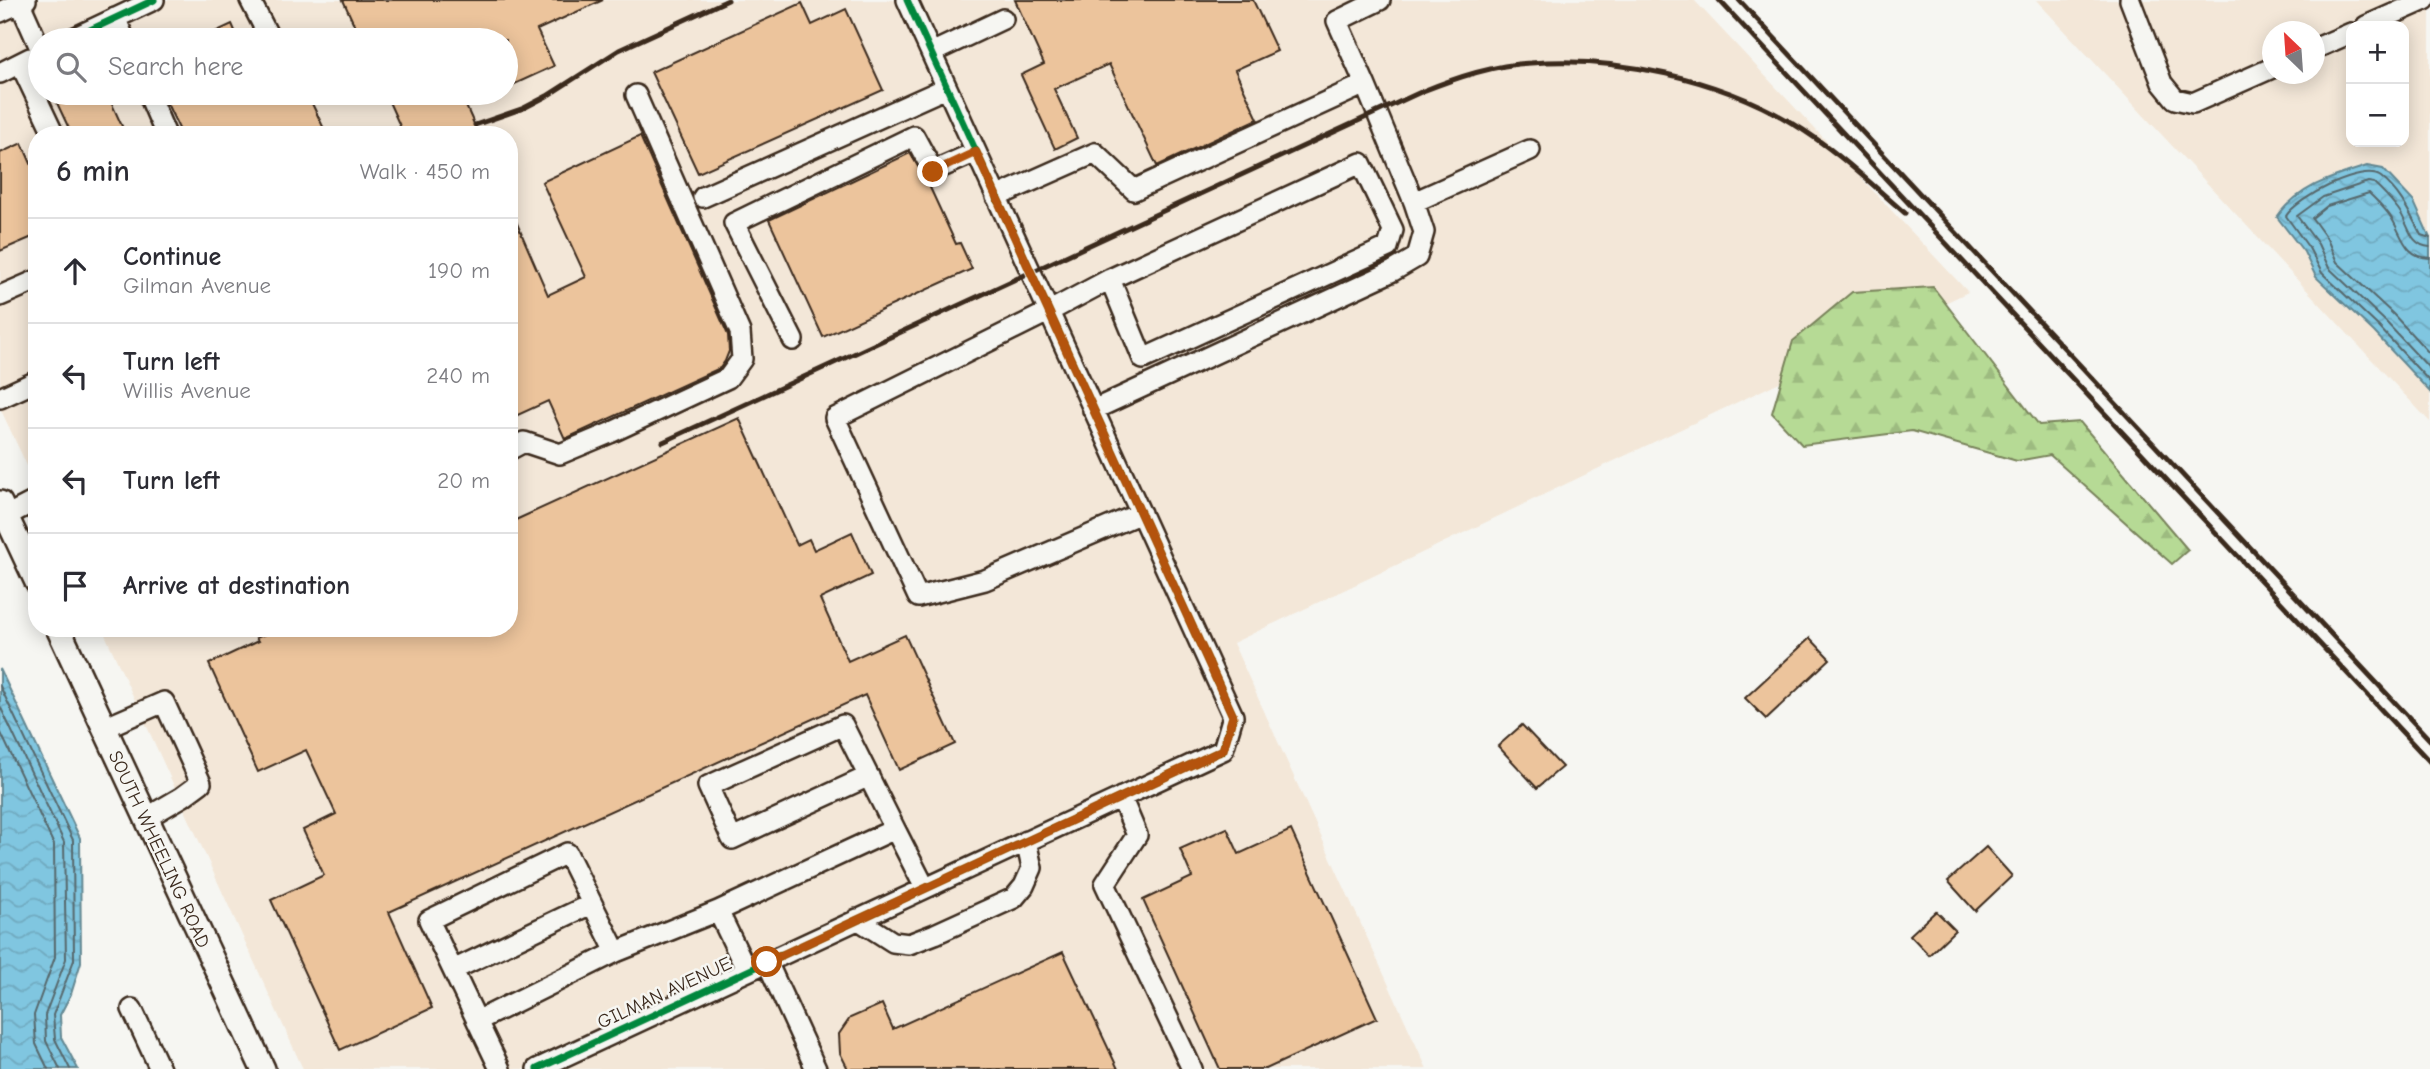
<!DOCTYPE html>
<html lang="en">
<head>
<meta charset="utf-8">
<style>
  body { margin:0; font-family:"Comic Neue",sans-serif; background:#f7f7f7; color:#2b2b33 }
  .controls { position:absolute; right:21px; top:21px; display:grid; overflow:hidden; border-radius:14px; box-shadow:0 4px 18px #0003 }
  .controls button { width:63px; height:63px; display:grid; place-items:center; padding:0; border:0; border-bottom:2px solid #e1e1e2; background:#fff; color:#2b2b33; font:35px sans-serif }
  .compass { position:absolute; left:2262px; top:21px; width:63px; height:63px; border-radius:50%; background:#fff; box-shadow:0 4px 18px #0003; rotate:335deg }
  .stop { position:absolute; width:21px; height:21px; margin:-16px; border:5px solid #b45309; border-radius:50%; background:#fff }
  .stop.end { background:#b45309; border-color:#fff; box-shadow:0 2px 7px #0008 }
  .list { margin:0; padding:0; list-style:none }
  h2 { display:flex; justify-content:space-between; align-items:center; height:91px; margin:0; padding:0 28px; font-size:30px }
  h2 small { font-size:23px; font-weight:400; color:#7c7c81 }
  .list li { display:grid; grid-template-columns:46px 1fr auto; gap:21px; align-items:center; box-sizing:border-box; height:105px; padding:0 28px; border-top:2px solid #e1e1e2 }
  .list b { display:block; font-size:26px; white-space:nowrap }
  .list p { margin:0; font-size:23px; white-space:nowrap; color:#7c7c81 }
  .list em { font-size:23px; font-style:normal; color:#7c7c81 }
  .icon { flex:none; width:38px; height:38px; fill:none; stroke:currentColor; stroke-width:2; stroke-linecap:round; stroke-linejoin:round }
  .map { position:relative; flex:none; width:2430px; height:1069px; overflow:hidden }
  .search { position:absolute; background:#fff; box-shadow:0 4px 18px #0003; left:28px; top:28px; width:490px; height:77px; display:flex; align-items:center; gap:18px; box-sizing:border-box; padding:0 24px; border-radius:38px; color:#7c7c81; font-size:26px }
  .panel { position:absolute; background:#fff; box-shadow:0 4px 18px #0003; left:28px; top:126px; width:490px; height:511px; border-radius:28px }
  .map>svg:first-child { display:block }
  .built { fill:#f3e7d8; fill-rule:evenodd }
  .forest { fill:url(#forest-firs); stroke:#78825a; stroke-width:2 }
  .water { fill:url(#water-waves); stroke:#648892; stroke-width:2 }
  .lines { fill:none; stroke-linecap:round; stroke-linejoin:round }
  .shore { stroke:#57686c; stroke-width:2 }
  .building { fill:#ecc49c; stroke:#3b2a1e; stroke-width:2 }
  .minor-casing { stroke:#3b2a1e; stroke-width:24 }
  .major-casing { stroke:#3b2a1e; stroke-width:28 }
  .minor { stroke:#f6f6f2; stroke-width:19 }
  .major { stroke:#f6f6f2; stroke-width:23 }
  .rail { stroke:#3b2a1e; stroke-width:5 }
  .cycleway-casing { stroke:#f6f6f2; stroke-width:11 }
  .cycleway { stroke:#00873e; stroke-width:7 }
  .route { stroke:#b45309; stroke-width:9 }
  .labels { text-anchor:middle; stroke-width:5; stroke-linejoin:round; paint-order:stroke }
  .street-label { font-size:19px; fill:#3b2a1e; stroke:#f6f6f2 }
</style>
</head>
<body>
<div class="map">
<svg width="2430" height="1069" viewBox="0 0 2430 1069">
  <defs>
    <pattern id="forest-firs" width="22" height="20" patternUnits="userSpaceOnUse" patternTransform="scale(1.75)"><rect width="22" height="20" fill="#b6da95"/><path d="M5 1l3.5 6h-7zM16 11l3.5 6h-7z" fill="#9dbb80"/></pattern>
    <pattern id="water-waves" width="16" height="10" patternUnits="userSpaceOnUse" patternTransform="scale(1.75)"><rect width="16" height="10" fill="#80c6e0"/><path d="M0 5q4-4 8 0t8 0" fill="none" stroke="#70aac0"/></pattern>
  </defs>
  <rect width="100%" height="100%" fill="#f6f6f2"/>
  <filter id="ink" filterUnits="userSpaceOnUse"><feTurbulence type="fractalNoise" baseFrequency=".0143" numOctaves="2"/><feDisplacementMap in="SourceGraphic" scale="14" xChannelSelector="R" yChannelSelector="G"/><feConvolveMatrix kernelMatrix="1 2 1 2 8 2 1 2 1" color-interpolation-filters="sRGB"/></filter>
  <g filter="url(#ink)">
    <path class="built" d="M0,0H1694L1968,292L1233,643L1427,1069H303L102,628H509V135H37V487L0,408ZM40,40H506V93H40Z
      M2036,0H2430V422ZM2351,26H2404V142H2351ZM2272,32H2314V74H2272Z"/>
    <path class="forest" d="M1933,287L2039,425L2080,422L2188,550L2172,564L2050,455L2017,461L1912,431L1802,445L1772,413L1793,341L1852,292Z"/>
    <path class="water" d="M2367,166L2383,169L2414,202L2430,238V392L2374,332L2316,277L2304,252L2277,217C2299,186 2332,177 2367,166Z
      M0,669L80,838L81,962L71,994L60,1015L61,1037L78,1069H0Z"/>
    <g class="lines">
      <path class="shore" d="M2430,238L2421,235C2410,214 2401,193 2381,177C2363,163 2297,198 2286,216L2309,248L2322,273L2379,327L2430,382
        M2430,247C2409,246 2409,223 2398,209C2391,200 2383,191 2374,183L2368,182L2323,197L2297,216L2318,244L2329,268L2385,321L2430,369
        M2430,258C2405,257 2403,237 2392,219C2387,210 2377,201 2369,193L2327,206L2312,218L2327,239L2337,262L2393,314L2430,354
        M0,686L73,840L74,960L53,1015L55,1039L70,1069
        M0,706L64,842L66,959L45,1015L46,1041L60,1069
        M0,731L54,845L55,957L34,1015L36,1044L48,1069"/>
    </g>
    <path class="building" d="M343,0H603L537,30L554,66L506,88V40H361Z
      M1015,0H1253L1277,51L1235,70L1258,119L1157,166L1109,64L1054,89L1077,138L1055,149L1021,75L1044,64Z
      M802,3L812,25L846,9L883,90L698,173L651,72Z
      M232,24L239,40H198Z
      M79,93H107L126,135H72L57,103Z
      M162,93H307L327,135H182Z
      M385,93H494L466,106L479,135H404Z
      M640,136L728,335L729,351L725,361L720,368L565,439L548,401L509,419V205L548,295L586,277L542,182Z
      M22,143L37,177V235L0,251V153Z
      M910,153L927,181L956,244L960,243L972,269L823,337L769,220Z
      M739,418L797,545L809,539L814,550L852,532L871,575L820,599L848,661L905,635L955,744L899,770L865,695L389,912L432,1008L340,1050L271,900L324,875L303,830L336,814L306,750L258,772L209,664L258,641L256,638L279,628H509V523Z
      M1810,638L1830,659L1766,719L1745,698Z
      M1522,725L1562,767L1537,788L1498,746Z
      M1227,828L1239,854L1291,830L1377,1018L1266,1069H1220L1143,900L1192,877L1180,849Z
      M1986,847L2012,876L1975,911L1948,881Z
      M1936,911L1955,930L1929,955L1910,935Z
      M1063,952L1118,1069H848L840,1053L839,1034L850,1018L882,1004L893,1029Z"/>
    <g class="lines">
      <defs>
        <path id="minor" d="M250,0L267,33
          M2130,0L2162,83L2175,99L2193,103L2272,68
          M20,3L40,48
          M0,12L26,0
          M115,18L125,40
          M2366,26L2425,0
          M69,40L154,0
          M2314,49L2351,33
          M931,53L1003,19
          M20,63L54,135
          M0,73L30,58
          M1365,84L1414,202L1530,150
          M148,93L166,135
          M703,197L946,88
          M996,197L1095,153L1134,190L1365,84L1337,21L1380,0
          M1110,279L1143,359L1388,247L1393,230L1361,163L1110,279L1048,312L835,418L918,597L985,580L1141,513
          M0,296L37,280
          M793,340L734,223L914,136L933,171L976,152
          M0,398L37,381
          M1093,410L1393,271L1417,257L1424,232L1414,202
          M509,450L524,442L560,454L610,433L728,378L742,359L740,332L636,95
          M6,516L37,500
          M104,728L164,702L201,783L182,797L146,818
          M869,776L732,839L708,786L843,725L895,829
          M1121,797L1137,835L1105,884L1192,1069
          M718,911L895,829L925,888
          M857,919L893,942L909,944L935,934L1014,898L1024,886L1032,868L1026,841
          M616,952L718,911L747,971
          M767,962L816,1069
          M453,970L591,904
          M132,1009L160,1069
          M477,1021L616,952L567,853L429,920L500,1069
          M537,1069L1223,750L1233,716L907,0"/>
        <path id="major" d="M0,503L37,582
          M58,628L263,1069"/>
      </defs>
      <use href="#minor" class="minor-casing"/>
      <use href="#major" class="major-casing"/>
      <use href="#minor" class="minor"/>
      <use href="#major" class="major"/>
      <path class="rail" d="M1719,0L2430,762
        M1739,0L2430,740
        M475,125L524,108L547,96L619,50L728,0
        M663,442L1423,91C1458,77 1494,65 1531,63C1616,56 1719,79 1792,123C1834,148 1869,182 1905,213"/>
      <defs>
        <path id="cycleway" d="M69,40L154,0
          M537,1069L1223,750L1233,716L907,0"/>
      </defs>
      <use href="#cycleway" class="cycleway-casing"/>
      <use href="#cycleway" class="cycleway"/>
    </g>
  </g>
  <g class="lines" filter="url(#ink)">
    <path class="route" d="M767,962L1223,750L1233,716L976,152L933,172"/>
  </g>
  <g class="labels">
    <g class="street-label">
      <text transform="translate(160 849) rotate(65)" y="7">SOUTH WHEELING ROAD</text>
      <text transform="translate(664 992) rotate(-25)" y="7">GILMAN AVENUE</text>
    </g>
  </g>
</svg>
<div class="controls">
<button>+</button>
<button>−</button>
</div>
<svg class="compass" viewBox="-18 -18 36 36"><path d="M0-13l5 13h-10z" fill="#e53935"/><path d="M0 13l5-13h-10z" fill="#7c7c81"/></svg>
<div class="stop" style="left:767px;top:962px"></div>
<div class="stop end" style="left:933px;top:172px"></div>
<div class="search"><svg class="icon" aria-label="search" viewBox="0 0 24 24"><circle cx="10" cy="10" r="6"/><path d="M15 15l6 6"/></svg>Search here</div>
<section class="panel">
<h2>6 min<small>Walk · 450 m</small></h2>
<ul class="list">
<li><svg class="icon" aria-label="ahead" viewBox="0 0 24 24"><path d="M12 20V5M6 11l6-6 6 6"/></svg><div><b>Continue</b><p>Gilman Avenue</p></div><em>190 m</em></li>
<li><svg class="icon" aria-label="left" viewBox="0 0 24 24"><path d="M17 20v-9H6M10 6l-5 5 5 5"/></svg><div><b>Turn left</b><p>Willis Avenue</p></div><em>240 m</em></li>
<li><svg class="icon" aria-label="left" viewBox="0 0 24 24"><path d="M17 20v-9H6M10 6l-5 5 5 5"/></svg><div><b>Turn left</b></div><em>20 m</em></li>
<li><svg class="icon" aria-label="arrive" viewBox="0 0 24 24"><path d="M6 21V4h12l-3 4 3 4H6"/></svg><div><b>Arrive at destination</b></div></li>
</ul>
</section>
</div>
</body>
</html>
